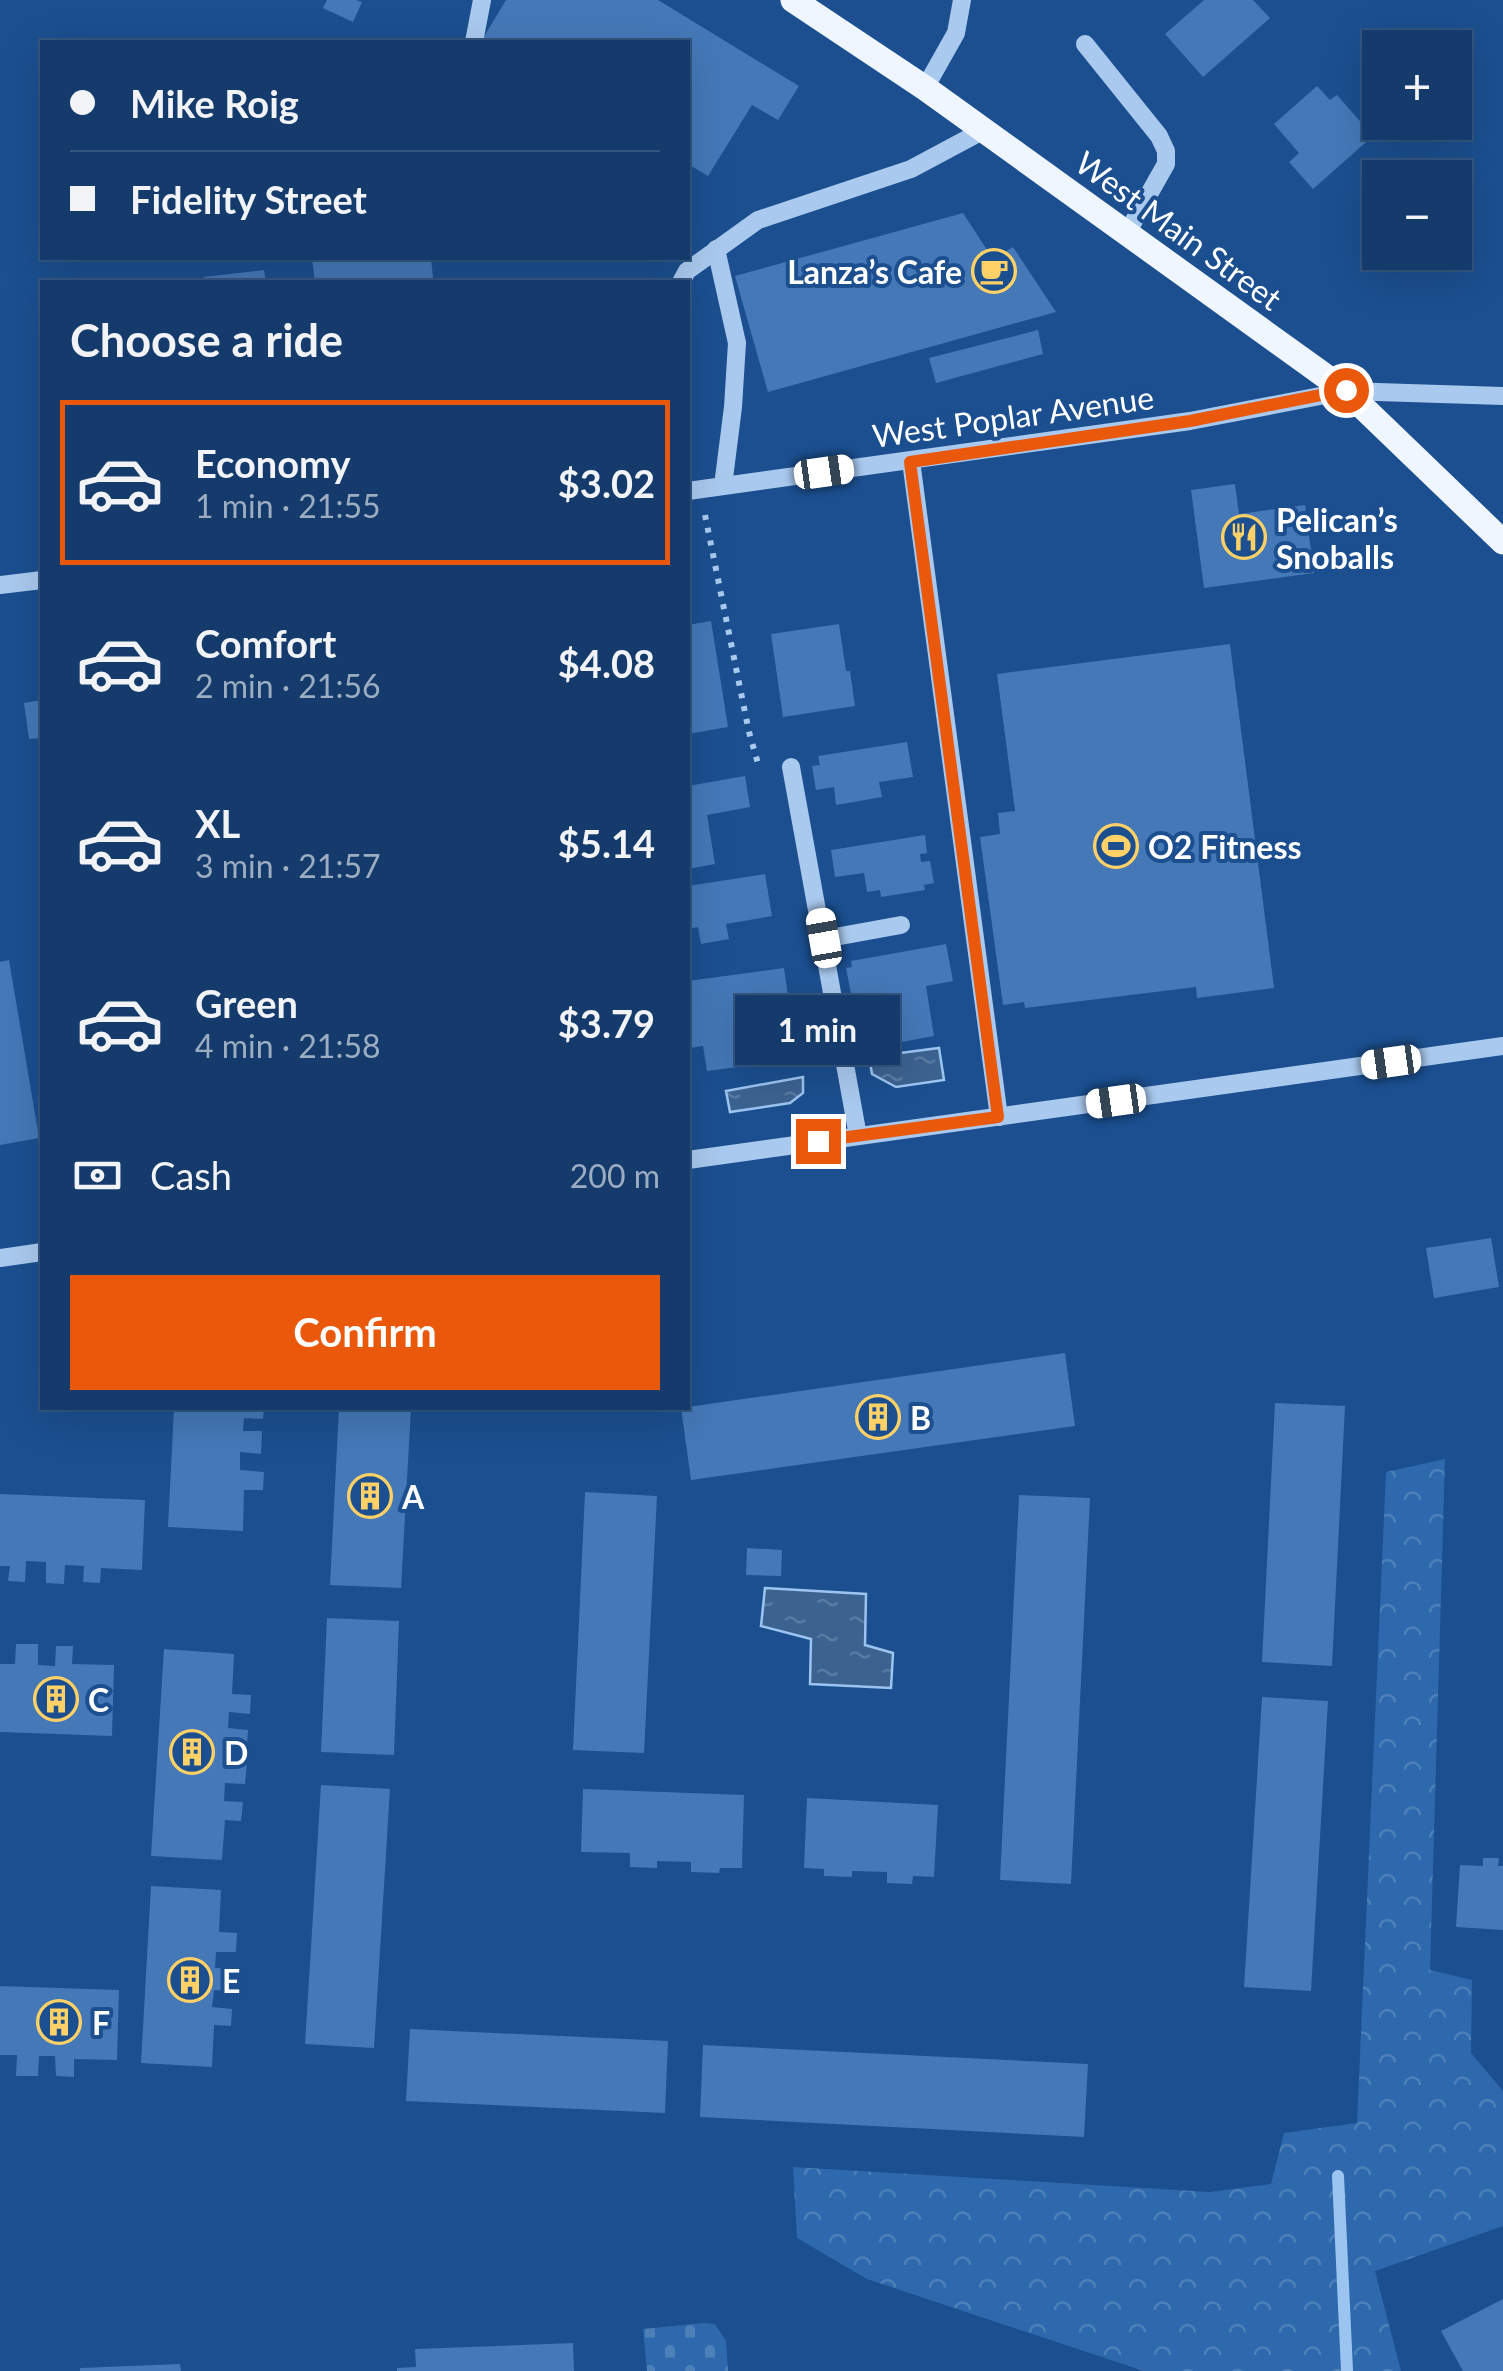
<!DOCTYPE html>
<meta charset="utf-8">
<style>
:root{--surface:#143b6b;--page:#1d4271;--text:#f1f3f6;--muted:#9dadc1;--line:#33557e;--accent:#ea580c}
body{margin:0;font-family:Lato,sans-serif;background:var(--page);color:var(--text);height:100vh;display:flex;flex-direction:column;font-size:38px;white-space:nowrap}
*{box-sizing:border-box;margin:0}
p{font-size:32px;color:var(--muted)}
.icon{flex:none;width:55px;height:55px;fill:none;stroke:currentColor;stroke-width:2;stroke-linecap:round;stroke-linejoin:round}
.map{position:relative;flex:1;overflow:hidden}
.sheet{position:absolute;left:40px;top:280px;width:650px;height:1130px;display:flex;flex-direction:column;background:var(--surface);border-radius:0px;box-shadow:0 10px 40px #0002,0 0 0 2px var(--line)}
.sheet>*{flex:none}
.banner{position:absolute;left:40px;top:40px;width:650px;height:220px;border-radius:0px;box-shadow:0 10px 40px #0002,0 0 0 2px var(--line);display:grid;align-content:center;height:220px;padding:0 30px;background:var(--surface)}
.controls{position:absolute;left:1362px;top:30px;display:grid;gap:20px}
.controls a{display:grid;place-items:center;width:110px;height:110px;border-radius:0px;background:var(--surface);box-shadow:0 10px 40px #0002,0 0 0 2px var(--line);font-size:50px}
.end{position:absolute;width:45px;height:45px;margin:-22px;border:12px solid #ea580c;background:#fff;box-shadow:0 0 0 5px #fff}
.from{border-radius:50%}
.bubble{position:absolute;height:70px;border-radius:0px;background:var(--surface);box-shadow:0 10px 40px #0002,0 0 0 2px var(--line);font-size:32px;font-weight:700;line-height:70px;text-align:center}
.car{position:absolute;width:30px;height:60px;margin:-30px -15px;border-radius:12px;box-shadow:0 0 8px 2px #0007;background:linear-gradient(#fff 24%,#345 0 40%,#fff 0 76%,#345 0 86%,#fff 0)}
.banner b{display:flex;align-items:center;gap:35px;height:95px;font-size:38px}
.banner b+b{border-top:2px solid var(--line)}
.banner i{width:25px;height:25px;background:var(--text)}
ul{padding:0;list-style:none}
li{display:flex;align-items:center;gap:30px;height:165px;margin:0 20px 15px;padding:0 10px;border:5px solid transparent;border-radius:0px}
li div{flex:1}
li b{display:block;font-size:38px}
li em{font-style:normal;font-weight:700}
li.current{border-color:var(--accent)}
li>.icon{width:90px;height:90px;stroke-width:1.5}
h2{padding:0 30px;font-size:45px;line-height:120px}
.pay{display:flex;align-items:center;gap:25px;height:110px;padding:0 30px;font-size:38px}
.pay p{margin-inline-start:auto}
.button{display:flex;gap:20px;margin-top:auto;padding:20px 30px}
.button a{flex:1;height:115px;border-radius:0px;background:var(--accent);color:#fff;font-size:40px;font-weight:700;line-height:115px;text-align:center}
.map>svg:first-child{display:block}
.forest{fill:url(#forest-crowns)}
.cemetery{fill:url(#cemetery-stones)}
.water{fill:url(#water-ripples);stroke:#9cc4f0;stroke-width:2.5}
.lines{fill:none;stroke-linecap:round;stroke-linejoin:round}
.stream{stroke:#9cc4f0;stroke-width:12}
.building{fill:#4478b7}
.path{stroke:#a9c9ee;stroke-width:6;stroke-dasharray:5 8;stroke-linecap:butt}
.minor{stroke:#a9c9ee;stroke-width:18}
.major{stroke:#f0f6ff;stroke-width:25}
.route{stroke:#ea580c;stroke-width:12}
.labels{text-anchor:middle;dominant-baseline:central;stroke-width:8;stroke-linejoin:round;paint-order:stroke}
.street-label{font-size:32px;fill:#fff;stroke:#1b4f8f}
.poi-label{font-size:32px;font-weight:bold;fill:#fff;stroke:#1b4f8f;text-anchor:start}
</style>
<div class="map">
<svg width="1503" height="2371" viewBox="0 0 1503 2371">
<defs>
<pattern id="forest-crowns" width="20" height="18" patternUnits="userSpaceOnUse" patternTransform="scale(2.5)"><rect width="20" height="18" fill="#2e69ad"/><path d="M2 6a3 3 0 1 1 6 0M12 15a3 3 0 1 1 6 0" fill="none" stroke="#4d80b9"/></pattern>
<pattern id="cemetery-stones" width="16" height="16" patternUnits="userSpaceOnUse" patternTransform="scale(2.5)"><rect width="16" height="16" fill="#2e69ad"/><path d="M2 7V4a2 2 0 0 1 4 0v3zM10 15v-3a2 2 0 0 1 4 0v3z" fill="#4d80b9"/></pattern>
<pattern id="water-ripples" width="26" height="14" patternUnits="userSpaceOnUse" patternTransform="scale(2.5)"><rect width="26" height="14" fill="#3c6290"/><path d="M2 4q2-2 4 0t4 0M15 11q2-2 4 0t4 0" fill="none" stroke="#597aa1"/></pattern>
</defs>
<rect width="100%" height="100%" fill="#1b4f8f"/>
<polygon class="forest" points="1445,1459 1430,1970 1472,1980 1471,2053 1503,2091 1503,2226 1375,2271 1401,2371 1144,2371 867,2279 797,2238 793,2167 1210,2192 1271,2184 1284,2133 1357,2123 1386,1472"/>
<polygon class="cemetery" points="704,2323 715,2324 726,2341 728,2371 647,2371 643,2329"/>
<g class="water">
<polygon points="939,1048 944,1080 896,1087 872,1074 869,1057"/>
<polygon points="803,1077 803,1093 790,1103 730,1112 726,1091"/>
<polygon points="765,1588 866,1594 865,1645 893,1653 891,1688 810,1684 811,1639 761,1626"/>
</g>
<g class="lines">
<polyline class="stream" points="1338,2176 1347,2371"/>
</g>
<g class="building">
<polygon points="327,0 356,0 362,2 353,22 323,8"/>
<polygon points="506,0 658,0 799,86 778,120 752,105 708,176 688,164 688,42 487,42 482,40"/>
<polygon points="1204,0 1253,0 1270,18 1203,77 1165,34"/>
<polygon points="1317,86 1330,100 1337,95 1373,136 1313,189 1289,162 1299,153 1274,124"/>
<polygon points="963,213 993,259 1013,247 1056,312 768,392 735,276"/>
<polygon points="312,258 431,258 433,278 423,279 423,282 315,282"/>
<polygon points="264,270 266,282 205,282 204,277"/>
<polygon points="1038,330 1043,354 936,383 929,358"/>
<polygon points="1235,484 1239,514 1305,505 1314,573 1204,588 1191,490"/>
<polygon points="711,621 728,727 688,734 688,625"/>
<polygon points="839,624 846,671 850,671 855,706 783,717 771,634"/>
<polygon points="1230,644 1274,988 1197,998 1196,987 1025,1008 1024,1002 1003,1005 980,837 1000,834 998,813 1015,811 997,674"/>
<polygon points="42,700 42,738 29,739 24,703"/>
<polygon points="907,742 913,777 879,782 882,797 836,805 834,787 816,790 812,766 820,765 818,756"/>
<polygon points="745,776 750,807 707,815 715,864 688,869 688,786"/>
<polygon points="925,835 927,853 920,854 921,862 930,861 934,883 924,885 925,890 881,897 880,890 867,892 864,873 835,877 831,850"/>
<polygon points="765,874 772,916 726,924 729,939 701,944 698,927 688,929 688,886"/>
<polygon points="946,944 953,981 926,986 934,1036 896,1043 887,994 852,999 846,968 852,967 851,961"/>
<polygon points="9,960 39,1138 0,1145 0,962"/>
<polygon points="784,968 789,1003 737,1010 741,1042 758,1040 761,1064 707,1071 703,1046 690,1048 688,981"/>
<polygon points="1491,1238 1499,1287 1434,1298 1426,1248"/>
<polygon points="1065,1353 1075,1426 691,1480 681,1408"/>
<polygon points="1275,1403 1345,1406 1332,1666 1262,1662"/>
<polygon points="174,1408 264,1408 263,1419 244,1418 243,1431 262,1431 261,1454 240,1452 240,1470 264,1472 263,1490 244,1490 243,1531 168,1527"/>
<polygon points="339,1408 411,1408 401,1588 330,1585"/>
<polygon points="585,1492 657,1496 644,1753 573,1750"/>
<polygon points="0,1494 145,1500 142,1570 101,1568 100,1583 83,1582 84,1566 65,1565 64,1584 46,1583 46,1562 26,1561 25,1582 8,1581 10,1566 0,1566"/>
<polygon points="1019,1495 1090,1498 1071,1884 1000,1880"/>
<polygon points="747,1548 782,1550 781,1576 746,1575"/>
<polygon points="327,1618 399,1621 394,1755 321,1752"/>
<polygon points="16,1644 38,1644 38,1665 55,1666 56,1646 73,1646 72,1664 114,1665 112,1736 0,1732 0,1664 15,1664"/>
<polygon points="164,1649 234,1654 232,1694 251,1695 250,1714 229,1712 228,1728 248,1730 247,1744 227,1743 226,1761 247,1762 245,1784 225,1783 224,1801 243,1802 241,1821 225,1820 222,1860 151,1856"/>
<polygon points="1262,1697 1328,1701 1311,1991 1244,1987"/>
<polygon points="321,1785 390,1789 374,2048 305,2044"/>
<polygon points="583,1789 744,1795 742,1868 720,1868 719,1873 691,1872 691,1862 657,1861 657,1868 630,1867 630,1853 581,1852"/>
<polygon points="807,1798 938,1805 934,1877 913,1876 912,1884 887,1883 887,1872 852,1871 852,1877 824,1876 824,1869 804,1868"/>
<polygon points="1483,1858 1499,1858 1498,1866 1503,1866 1503,1930 1456,1927 1460,1865 1483,1866"/>
<polygon points="151,1886 221,1890 219,1932 237,1933 236,1952 216,1952 215,1968 235,1969 234,1991 214,1990 212,2007 232,2009 231,2026 214,2025 212,2067 141,2063"/>
<polygon points="0,1986 119,1990 117,2060 74,2059 74,2077 56,2076 55,2056 39,2056 38,2076 16,2076 17,2055 0,2055"/>
<polygon points="410,2029 668,2041 665,2113 406,2101"/>
<polygon points="703,2045 1088,2064 1084,2137 700,2117"/>
<polygon points="1503,2299 1503,2371 1463,2371 1441,2331"/>
<polygon points="573,2343 574,2371 397,2371 397,2368 416,2367 415,2349"/>
<polygon points="180,2364 181,2371 80,2371 80,2368"/>
</g>
<g class="lines">
<polyline class="path" points="705,515 749,732 759,767"/>
<g class="minor">
<polyline points="474,42 482,0"/>
<polyline points="1085,44 1159,136 1166,151 1166,164 1127,233"/>
<polyline points="925,88 956,33 962,0"/>
<polyline points="716,249 737,343 733,407 723,486"/>
<polyline points="681,282 687,271 758,220 911,169 984,130"/>
<polyline points="911,461 999,1117"/>
<polyline points="688,491 1190,421 1346,391 1503,396"/>
<polyline points="0,585 42,580"/>
<polyline points="791,767 858,1136"/>
<polyline points="824,939 901,925"/>
<polyline points="688,1160 1503,1046"/>
<polyline points="0,1258 42,1252"/>
</g>
<polyline class="major" points="793,0 925,88 1346,391 1503,542"/>
</g>
<g class="lines">
<polyline class="route" points="818,1141 998,1117 910,462 1190,421 1346,390"/>
</g>
<defs>
<g id="cafe-ring" transform="scale(2.25)"><circle r="9.5" fill="#1b4f8f" stroke="#ffd166" stroke-width="1.5"/><path d="M-5.5-4.5H6V0H3Q3 3.5 0 3.5H-2.5Q-5.5 3.5-5.5 0ZM3-3.2v2h1.7v-2ZM-6 4.5H4V6H-6Z" fill="#ffd166"/></g>
<g id="restaurant-ring" transform="scale(2.25)"><circle r="9.5" fill="#1b4f8f" stroke="#ffd166" stroke-width="1.5"/><path d="M-5-6h1v4h1v-4h1v4h1v-4h1v5L-1.5 .5V6h-2V.5L-5-1ZM5-6V6H3V1.5H1.5Q1.5-4 5-6Z" fill="#ffd166"/></g>
<g id="stadium-ring" transform="scale(2.25)"><circle r="9.5" fill="#1b4f8f" stroke="#ffd166" stroke-width="1.5"/><path d="M0-5a6.5 5 0 1 0 0 10a6.5 5 0 1 0 0-10ZM-3.5-1.8h7v3.6h-7Z" fill="#ffd166"/></g>
<g id="building-ring" transform="scale(2.25)"><circle r="9.5" fill="#1b4f8f" stroke="#ffd166" stroke-width="1.5"/><path d="M-4-6H4V6H1V3H-1V6H-4ZM-2.5-4.3h1.7v1.8h-1.7ZM.8-4.3h1.7v1.8H.8ZM-2.5-1h1.7V.8h-1.7ZM.8-1h1.7V.8H.8Z" fill="#ffd166"/></g>
</defs>
<g fill-rule="evenodd">
<use href="#cafe-ring" x="994" y="271"/>
<use href="#restaurant-ring" x="1244" y="537"/>
<use href="#stadium-ring" x="1116" y="846"/>
<use href="#building-ring" x="878" y="1417"/>
<use href="#building-ring" x="370" y="1496"/>
<use href="#building-ring" x="56" y="1699"/>
<use href="#building-ring" x="192" y="1752"/>
<use href="#building-ring" x="190" y="1980"/>
<use href="#building-ring" x="59" y="2022"/>
</g>
<g class="labels">
<g class="street-label">
<text transform="translate(1179 230) rotate(36)">West Main Street</text>
<text transform="translate(1013 416) rotate(-8)">West Poplar Avenue</text>
</g>
<g class="poi-label">
<text x="962" y="271" text-anchor="end">Lanza’s Cafe</text>
<text x="1276" y="519">Pelican’s<tspan x="1276" dy="37">Snoballs</tspan></text>
<text x="1148" y="846">O2 Fitness</text>
<text x="910" y="1417">B</text>
<text x="402" y="1496">A</text>
<text x="88" y="1699">C</text>
<text x="224" y="1752">D</text>
<text x="222" y="1980">E</text>
<text x="92" y="2022">F</text>
</g>
</g>
</svg>
<div class="controls">
<a>+</a>
<a>−</a>
</div>
<i class="end from" style="left:1346px;top:390px"></i>
<i class="end" style="left:818px;top:1141px"></i>
<div class="bubble" style="left:735px;top:995px;width:165px">1 min</div>
<i class="car" style="left:824px;top:472px;rotate:82deg"></i>
<i class="car" style="left:824px;top:938px;rotate:350deg"></i>
<i class="car" style="left:1391px;top:1062px;rotate:262deg"></i>
<i class="car" style="left:1116px;top:1101px;rotate:262deg"></i>
<div class="banner">
<b><i class="from"></i>Mike Roig</b>
<b><i></i>Fidelity Street</b>
</div>
<section class="sheet">
<h2>Choose a ride</h2>
<ul>
<li class="current"><svg class="icon" aria-label="car" viewBox="0 0 24 24"><path d="M5 17H2v-5l4-1 3-4h7l3 4 3 1v5h-3M9 17h6M6 11h13"/><circle cx="7" cy="17" r="2"/><circle cx="17" cy="17" r="2"/></svg><div><b>Economy</b><p>1 min · 21:55</p></div><em>$3.02</em></li>
<li><svg class="icon" aria-label="car" viewBox="0 0 24 24"><path d="M5 17H2v-5l4-1 3-4h7l3 4 3 1v5h-3M9 17h6M6 11h13"/><circle cx="7" cy="17" r="2"/><circle cx="17" cy="17" r="2"/></svg><div><b>Comfort</b><p>2 min · 21:56</p></div><em>$4.08</em></li>
<li><svg class="icon" aria-label="car" viewBox="0 0 24 24"><path d="M5 17H2v-5l4-1 3-4h7l3 4 3 1v5h-3M9 17h6M6 11h13"/><circle cx="7" cy="17" r="2"/><circle cx="17" cy="17" r="2"/></svg><div><b>XL</b><p>3 min · 21:57</p></div><em>$5.14</em></li>
<li><svg class="icon" aria-label="car" viewBox="0 0 24 24"><path d="M5 17H2v-5l4-1 3-4h7l3 4 3 1v5h-3M9 17h6M6 11h13"/><circle cx="7" cy="17" r="2"/><circle cx="17" cy="17" r="2"/></svg><div><b>Green</b><p>4 min · 21:58</p></div><em>$3.79</em></li>
</ul>
<div class="pay"><svg class="icon" aria-label="cash" viewBox="0 0 24 24"><path d="M3 7h18v10H3z"/><circle cx="12" cy="12" r="2"/></svg>Cash<p>200 m</p></div>
<div class="button"><a>Confirm</a></div>
</section>
</div>
